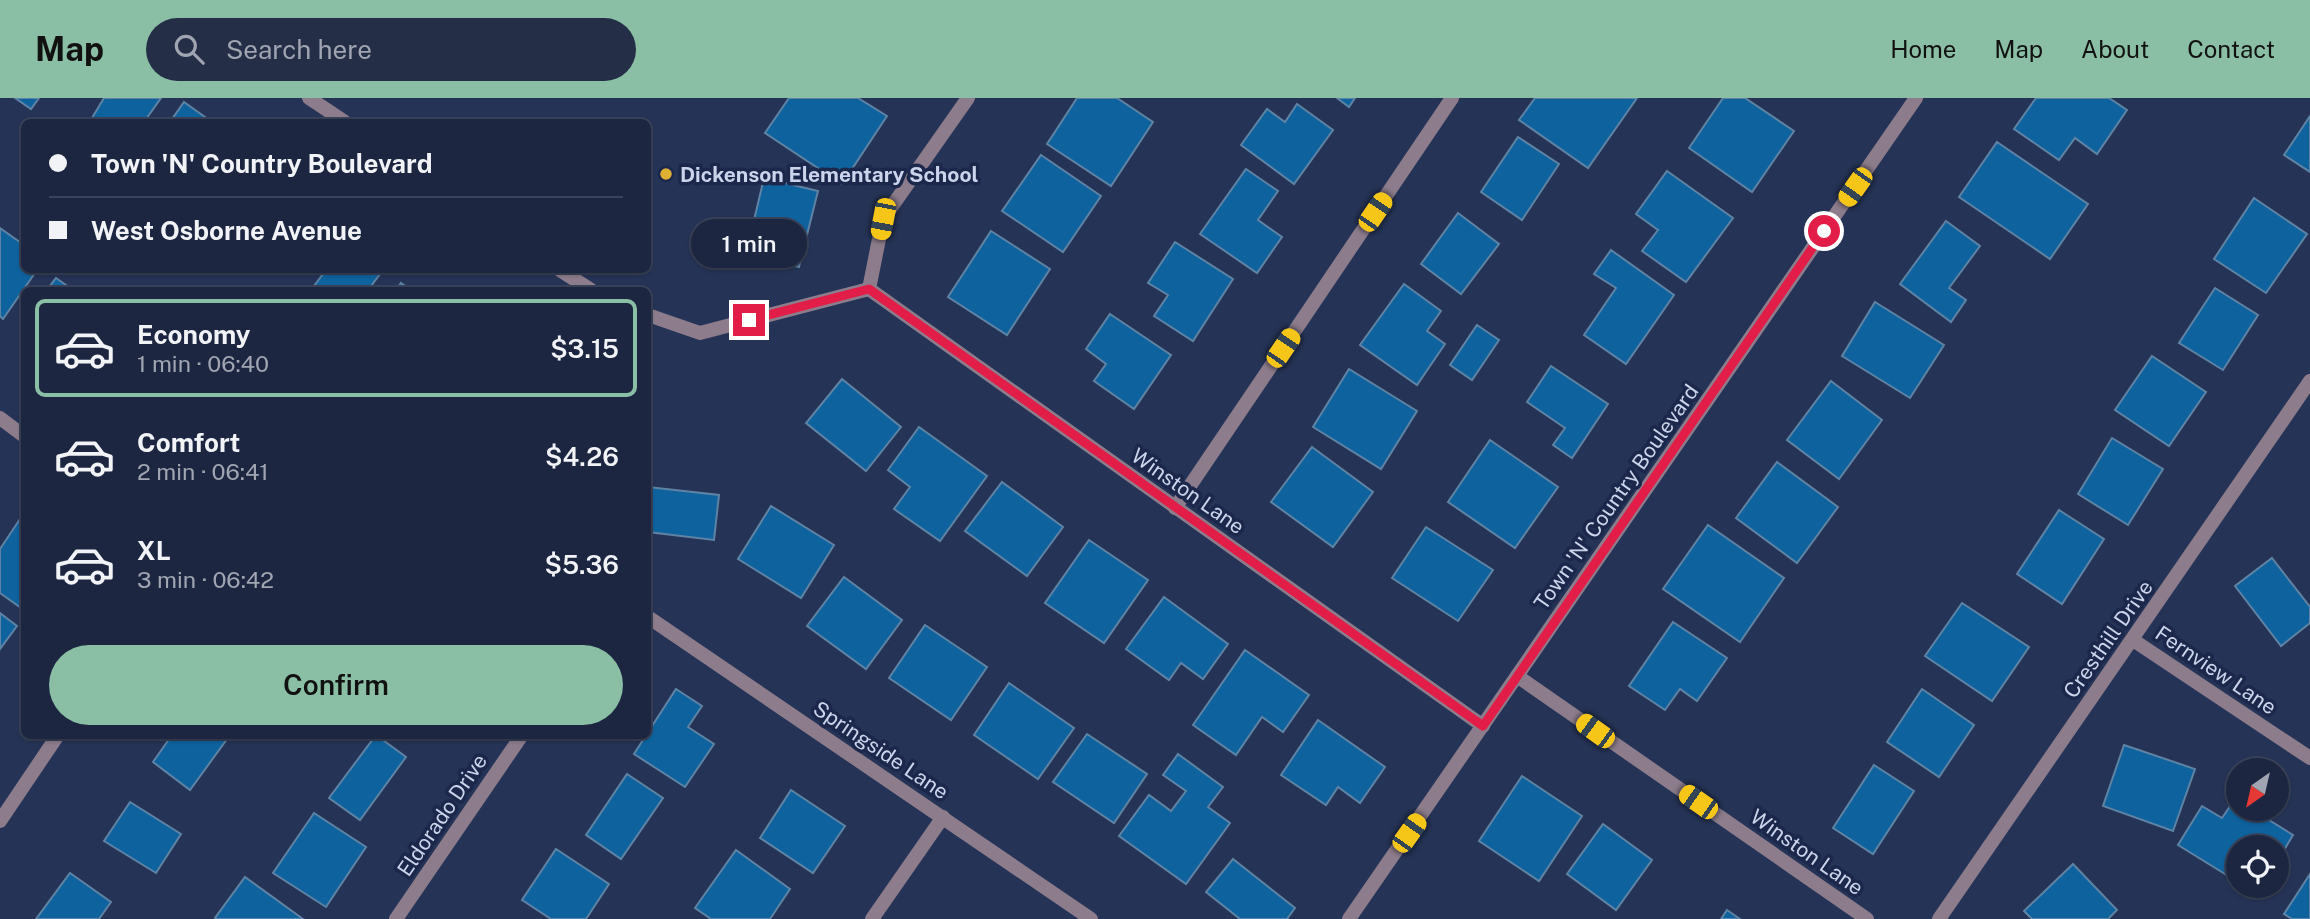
<!DOCTYPE html>
<meta charset="utf-8">
<style>
:root{--surface:#1c2640;--page:#252e47;--text:#f1f3f6;--muted:#a0a5b1;--line:#3a4359;--accent:#8abfa5}
body{margin:0;font-family:"Public Sans",sans-serif;background:var(--page);color:var(--text);height:100vh;display:flex;flex-direction:column;font-size:26px;white-space:nowrap}
*{box-sizing:border-box;margin:0}
p{font-size:23px;color:var(--muted)}
.icon{flex:none;width:38px;height:38px;fill:none;stroke:currentColor;stroke-width:2;stroke-linecap:round;stroke-linejoin:round}
.map{position:relative;flex:1;overflow:hidden}
.side{position:absolute;left:21px;top:189px;width:630px;height:452px;display:flex;flex-direction:column;background:var(--surface);border-radius:10px;box-shadow:0 2px 5px #0004,0 0 0 2px var(--line)}
.side>*{flex:none}
.guide{position:absolute;left:21px;top:21px;width:630px;height:154px;border-radius:10px;box-shadow:0 2px 5px #0004,0 0 0 2px var(--line);display:grid;align-content:center;height:154px;padding:0 28px;background:var(--surface)}
.needle{width:46px;rotate:214deg}
.tools{position:absolute;left:2226px;top:660px;display:grid;gap:14px}
.tools a{display:grid;place-items:center;width:63px;height:63px;border-radius:50%;background:var(--surface);box-shadow:0 2px 5px #0004,0 0 0 2px var(--line);font-size:35px}
.end{position:absolute;width:32px;height:32px;margin:-16px;border:9px solid #e11d48;background:#fff;box-shadow:0 0 0 4px #fff}
.from{border-radius:50%}
.bubble{position:absolute;height:49px;border-radius:24px;background:var(--surface);box-shadow:0 2px 5px #0004,0 0 0 2px var(--line);font-size:23px;font-weight:600;line-height:49px;text-align:center}
.car{position:absolute;width:21px;height:42px;margin:-21px -10px;border-radius:9px;box-shadow:0 0 5px 2px #0007;background:linear-gradient(#f5c518 24%,#345 0 40%,#f5c518 0 76%,#345 0 86%,#f5c518 0)}
.guide b{display:flex;align-items:center;gap:24px;height:66px;font-size:26px}
.guide b+b{border-top:2px solid var(--line)}
.guide i{width:18px;height:18px;background:var(--text)}
ul{padding:12px 0 0;list-style:none}
li{display:flex;align-items:center;gap:21px;height:98px;margin:0 14px 10px;padding:0 14px;border:4px solid transparent;border-radius:10px}
li div{flex:1}
li b{display:block;font-size:26px}
li em{font-style:normal;font-weight:600}
li.current{border-color:var(--accent)}
li>.icon{width:63px;height:63px;stroke-width:1.5}
.cta{display:flex;gap:14px;margin-top:auto;padding:14px 28px}
.cta a{flex:1;height:80px;border-radius:42px;background:var(--accent);color:#111;font-size:28px;font-weight:600;line-height:80px;text-align:center}
header{display:flex;align-items:center;gap:42px;box-sizing:border-box;height:98px;padding:0 35px;background:var(--accent);color:#111}
header strong{font-size:33px}
nav{display:flex;gap:38px;margin-inline-start:auto;font-size:24px}
.search{width:490px;height:63px;background:var(--page);display:flex;align-items:center;gap:18px;box-sizing:border-box;padding:0 24px;border-radius:38px;color:var(--muted);font-size:26px}
.map>svg:first-child{display:block}
.building{fill:#0e629e;stroke:#5e83a4;stroke-width:2}
.lines{fill:none;stroke-linecap:round;stroke-linejoin:round}
.minor{stroke:#8d7d8c;stroke-width:14}
.tertiary{stroke:#8d7d8c;stroke-width:14}
.route{stroke:#e11d48;stroke-width:9}
.poi-dot{fill:#dfb034;stroke:#1c284b;stroke-width:2.5}
.labels{text-anchor:middle;dominant-baseline:central;stroke-width:7;stroke-linejoin:round;paint-order:stroke}
.poi-label{font-size:21px;font-weight:bold;fill:#cbd4eb;stroke:#1c284b;text-anchor:start}
.street-label{font-size:21px;fill:#cbd4eb;stroke:#1c284b}
</style>
<header>
<strong>Map</strong>
<div class="search"><svg class="icon" aria-label="search" viewBox="0 0 24 24"><circle cx="10" cy="10" r="6"/><path d="M15 15l6 6"/></svg>Search here</div>
<nav><a>Home</a><a>Map</a><a>About</a><a>Contact</a></nav>
</header>
<div class="map">
<svg width="2310" height="821" viewBox="0 0 2310 821">
<rect width="100%" height="100%" fill="#253356"/>
<g class="building">
<polygon points="15,0 39,0 31,11"/>
<polygon points="104,0 161,0 144,24 98,24 92,20"/>
<polygon points="789,0 858,0 887,18 842,86 765,35"/>
<polygon points="1077,0 1117,0 1153,24 1111,88 1047,46"/>
<polygon points="1337,0 1355,0 1349,9"/>
<polygon points="1535,0 1637,0 1588,70 1519,22"/>
<polygon points="1723,0 1745,0 1794,33 1752,94 1689,50"/>
<polygon points="2036,0 2109,0 2127,12 2097,56 2075,40 2059,62 2014,31"/>
<polygon points="184,4 212,24 170,24"/>
<polygon points="1297,6 1333,32 1294,86 1241,47 1267,11 1285,24"/>
<polygon points="2310,18 2310,74 2284,57"/>
<polygon points="1518,39 1559,66 1522,122 1481,94"/>
<polygon points="1997,44 2088,106 2050,161 1959,99"/>
<polygon points="1041,57 1101,98 1063,154 1002,113"/>
<polygon points="1246,71 1278,93 1258,122 1282,139 1257,175 1200,136"/>
<polygon points="1667,73 1733,120 1686,184 1642,153 1658,132 1636,116"/>
<polygon points="764,80 818,93 799,169 746,156"/>
<polygon points="2254,100 2307,136 2266,195 2214,161"/>
<polygon points="1458,115 1499,146 1461,196 1421,166"/>
<polygon points="1946,123 1980,148 1949,190 1966,202 1951,224 1900,186"/>
<polygon points="0,130 24,147 24,172 37,172 3,221 0,218"/>
<polygon points="991,133 1050,171 1007,237 948,199"/>
<polygon points="1175,144 1233,181 1193,243 1154,218 1168,197 1148,185"/>
<polygon points="1611,152 1674,197 1626,266 1584,237 1616,190 1594,176"/>
<polygon points="326,172 383,172 368,192 311,192"/>
<polygon points="56,180 73,192 47,192"/>
<polygon points="401,185 411,192 396,192"/>
<polygon points="1404,186 1441,213 1427,233 1445,246 1417,287 1360,247"/>
<polygon points="2215,190 2258,217 2223,272 2179,245"/>
<polygon points="1875,204 1944,247 1910,300 1842,258"/>
<polygon points="1110,216 1171,257 1134,311 1094,283 1106,266 1086,251"/>
<polygon points="1477,227 1499,242 1472,282 1450,267"/>
<polygon points="2152,258 2206,294 2169,348 2115,312"/>
<polygon points="1551,268 1608,306 1572,360 1553,347 1565,330 1527,304"/>
<polygon points="1349,271 1417,313 1381,371 1313,329"/>
<polygon points="842,281 901,329 866,373 806,325"/>
<polygon points="1831,283 1882,322 1839,381 1787,342"/>
<polygon points="919,329 987,378 940,443 894,411 910,389 888,372"/>
<polygon points="2112,340 2163,371 2128,427 2078,396"/>
<polygon points="1490,342 1558,389 1515,450 1448,404"/>
<polygon points="1312,349 1373,394 1333,449 1271,404"/>
<polygon points="1777,364 1838,409 1797,465 1736,420"/>
<polygon points="1002,384 1063,429 1027,478 965,433"/>
<polygon points="648,389 719,397 714,442 648,434"/>
<polygon points="771,408 834,447 801,500 738,461"/>
<polygon points="2059,412 2104,441 2062,506 2017,476"/>
<polygon points="24,415 24,512 0,495 0,451"/>
<polygon points="1708,427 1784,480 1740,544 1663,491"/>
<polygon points="1426,429 1493,472 1458,523 1392,480"/>
<polygon points="1089,442 1148,482 1104,545 1045,505"/>
<polygon points="2272,460 2310,509 2310,525 2281,548 2235,488"/>
<polygon points="844,479 902,522 866,571 807,528"/>
<polygon points="1164,499 1228,546 1203,581 1181,565 1169,582 1126,551"/>
<polygon points="1962,505 2029,549 1992,603 1925,558"/>
<polygon points="0,515 17,528 0,551"/>
<polygon points="1673,524 1727,560 1697,603 1680,591 1665,612 1629,588"/>
<polygon points="925,527 987,569 951,622 889,580"/>
<polygon points="1245,552 1309,597 1283,634 1262,619 1236,657 1193,627"/>
<polygon points="1009,585 1074,630 1038,681 974,637"/>
<polygon points="676,591 702,608 688,629 714,646 685,689 634,656"/>
<polygon points="1922,591 1974,627 1939,679 1887,644"/>
<polygon points="1318,622 1385,669 1360,705 1338,689 1326,707 1281,677"/>
<polygon points="1087,636 1147,676 1114,725 1053,684"/>
<polygon points="172,637 230,637 190,692 153,664"/>
<polygon points="376,637 406,659 360,722 329,700"/>
<polygon points="2124,647 2195,671 2173,733 2103,708"/>
<polygon points="1178,656 1223,689 1208,709 1230,725 1186,786 1119,738 1149,697 1171,713 1186,693 1163,677"/>
<polygon points="1874,667 1914,693 1873,756 1833,730"/>
<polygon points="627,676 663,700 621,761 586,737"/>
<polygon points="1522,678 1582,718 1539,783 1479,743"/>
<polygon points="791,692 845,728 813,775 760,740"/>
<polygon points="2235,701 2238,703 2238,710 2250,710 2293,737 2277,764 2277,749 2238,749 2238,784 2178,747 2202,708 2222,720"/>
<polygon points="130,704 181,736 156,775 104,743"/>
<polygon points="314,715 366,749 326,809 273,775"/>
<polygon points="1603,726 1652,762 1616,812 1567,776"/>
<polygon points="556,751 609,786 586,821 551,821 522,802"/>
<polygon points="736,752 790,791 770,821 711,821 695,810"/>
<polygon points="1233,761 1295,810 1287,821 1240,821 1206,794"/>
<polygon points="2073,766 2117,812 2108,821 2032,821 2024,813"/>
<polygon points="70,775 111,804 99,821 36,821"/>
<polygon points="2310,776 2310,821 2292,821 2284,816"/>
<polygon points="245,779 303,821 217,821 215,820"/>
<polygon points="2244,788 2262,788 2257,796"/>
<polygon points="1727,812 1740,821 1721,821"/>
</g>
<g class="lines">
<g class="minor">
<polyline points="309,0 345,24"/>
<polyline points="560,172 591,192"/>
<polyline points="869,191 1483,628"/>
<polyline points="869,191 883,121 968,0"/>
<polyline points="648,217 700,235 869,191"/>
<polyline points="0,320 24,338"/>
<polyline points="1175,410 1452,0"/>
<polyline points="648,519 1091,821"/>
<polyline points="2133,542 2310,660"/>
<polyline points="1517,578 1867,821"/>
<polyline points="0,723 58,637"/>
<polyline points="396,821 522,637"/>
<polyline points="872,821 943,719"/>
<polyline points="1939,821 2310,283"/>
</g>
<polyline class="tertiary" points="1349,821 1916,0"/>
</g>
<g class="lines">
<polyline class="route" points="749,222 869,191 1483,628 1824,133"/>
</g>
<circle class="poi-dot" cx="666" cy="76" r="7"/>
<g class="labels">
<g class="poi-label">
<text x="680" y="76">Dickenson Elementary School</text>
</g>
<g class="street-label">
<text transform="translate(1188 393) rotate(35)">Winston Lane</text>
<text transform="translate(1616 399) rotate(-55)">Town 'N' Country Boulevard</text>
<text transform="translate(2108 541) rotate(-55)">Cresthill Drive</text>
<text transform="translate(2216 572) rotate(34)">Fernview Lane</text>
<text transform="translate(881 652) rotate(34)">Springside Lane</text>
<text transform="translate(442 717) rotate(-56)">Eldorado Drive</text>
<text transform="translate(1807 754) rotate(35)">Winston Lane</text>
</g>
</g>
</svg>
<div class="tools">
<a><svg class="needle" viewBox="-14 -14 28 28"><path d="M0-13l5 13h-10z" fill="#e53935"/><path d="M0 13l5-13h-10z" fill="#a0a5b1"/></svg></a>
<a><svg class="icon" aria-label="locate" viewBox="0 0 24 24"><circle cx="12" cy="12" r="6"/><path d="M12 2v4M12 18v4M2 12h4M18 12h4"/></svg></a>
</div>
<i class="end from" style="left:1824px;top:133px"></i>
<i class="end" style="left:749px;top:222px"></i>
<div class="bubble" style="left:691px;top:121px;width:116px">1 min</div>
<i class="car" style="left:1855px;top:89px;rotate:215deg"></i>
<i class="car" style="left:1375px;top:114px;rotate:34deg"></i>
<i class="car" style="left:883px;top:121px;rotate:191deg"></i>
<i class="car" style="left:1283px;top:250px;rotate:34deg"></i>
<i class="car" style="left:1595px;top:633px;rotate:306deg"></i>
<i class="car" style="left:1698px;top:704px;rotate:305deg"></i>
<i class="car" style="left:1409px;top:735px;rotate:35deg"></i>
<div class="guide">
<b><i class="from"></i>Town 'N' Country Boulevard</b>
<b><i></i>West Osborne Avenue</b>
</div>
<section class="side">
<ul>
<li class="current"><svg class="icon" aria-label="car" viewBox="0 0 24 24"><path d="M5 17H2v-5l4-1 3-4h7l3 4 3 1v5h-3M9 17h6M6 11h13"/><circle cx="7" cy="17" r="2"/><circle cx="17" cy="17" r="2"/></svg><div><b>Economy</b><p>1 min · 06:40</p></div><em>$3.15</em></li>
<li><svg class="icon" aria-label="car" viewBox="0 0 24 24"><path d="M5 17H2v-5l4-1 3-4h7l3 4 3 1v5h-3M9 17h6M6 11h13"/><circle cx="7" cy="17" r="2"/><circle cx="17" cy="17" r="2"/></svg><div><b>Comfort</b><p>2 min · 06:41</p></div><em>$4.26</em></li>
<li><svg class="icon" aria-label="car" viewBox="0 0 24 24"><path d="M5 17H2v-5l4-1 3-4h7l3 4 3 1v5h-3M9 17h6M6 11h13"/><circle cx="7" cy="17" r="2"/><circle cx="17" cy="17" r="2"/></svg><div><b>XL</b><p>3 min · 06:42</p></div><em>$5.36</em></li>
</ul>
<div class="cta"><a>Confirm</a></div>
</section>
</div>
